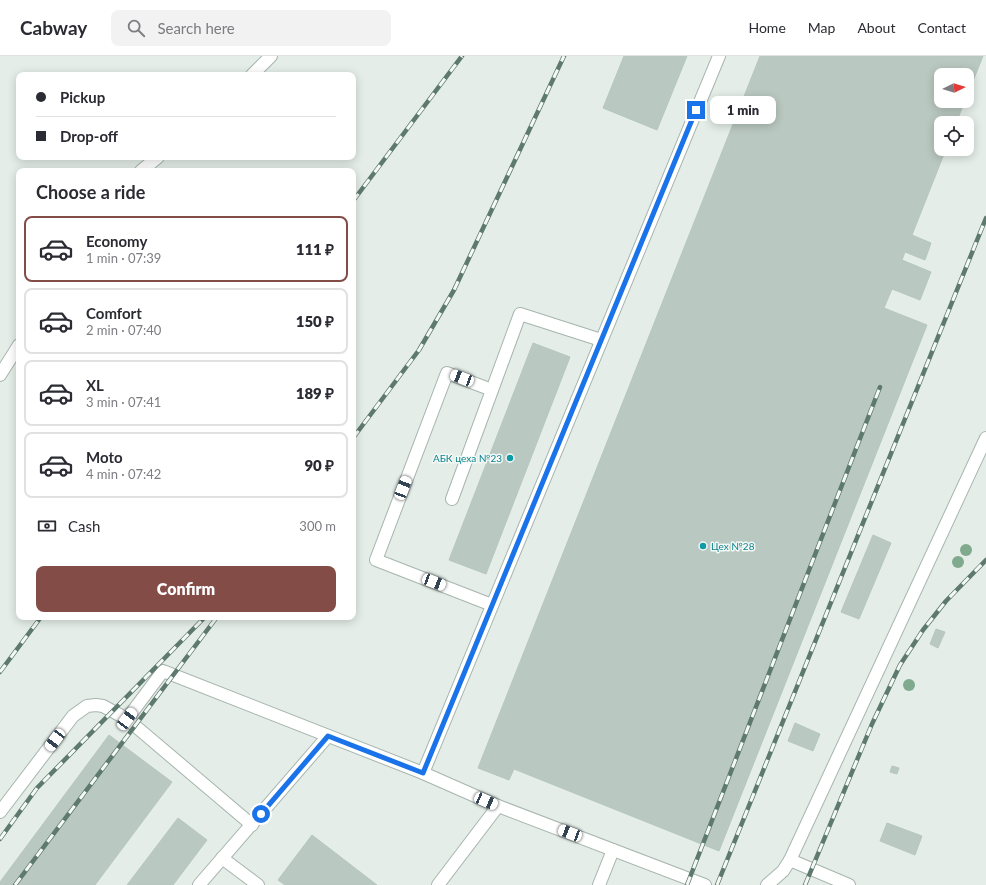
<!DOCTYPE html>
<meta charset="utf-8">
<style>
:root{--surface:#fff;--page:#f2f2f3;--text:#2b2b33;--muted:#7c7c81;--line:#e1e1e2;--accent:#834c47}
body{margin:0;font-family:Lato,sans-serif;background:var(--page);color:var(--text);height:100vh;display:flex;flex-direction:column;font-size:15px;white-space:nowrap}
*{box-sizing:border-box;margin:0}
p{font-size:13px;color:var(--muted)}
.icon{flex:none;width:22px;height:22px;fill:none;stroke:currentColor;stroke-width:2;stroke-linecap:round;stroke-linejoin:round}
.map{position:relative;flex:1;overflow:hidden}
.panel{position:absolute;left:16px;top:112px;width:340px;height:452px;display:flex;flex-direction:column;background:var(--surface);border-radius:8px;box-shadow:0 2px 10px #0003}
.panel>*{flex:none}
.banner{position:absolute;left:16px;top:16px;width:340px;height:88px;border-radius:8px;box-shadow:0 2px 10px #0003;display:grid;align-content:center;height:88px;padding:0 20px;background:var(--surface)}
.needle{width:26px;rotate:85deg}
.fabs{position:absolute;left:934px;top:12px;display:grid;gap:8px}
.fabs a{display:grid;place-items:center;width:40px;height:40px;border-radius:8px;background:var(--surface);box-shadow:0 2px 10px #0003;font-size:20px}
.end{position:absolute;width:18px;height:18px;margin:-9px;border:5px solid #1a73e8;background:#fff;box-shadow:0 0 0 2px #fff}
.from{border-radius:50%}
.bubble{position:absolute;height:28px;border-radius:8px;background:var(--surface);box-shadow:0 2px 10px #0003;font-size:13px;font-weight:800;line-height:28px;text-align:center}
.car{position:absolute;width:12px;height:24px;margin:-12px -6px;border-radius:5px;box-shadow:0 0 3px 1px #0007;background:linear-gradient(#fff 24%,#345 0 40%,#fff 0 76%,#345 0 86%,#fff 0)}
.banner b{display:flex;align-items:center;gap:14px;height:38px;font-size:15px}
.banner b+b{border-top:1px solid var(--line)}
.banner i{width:10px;height:10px;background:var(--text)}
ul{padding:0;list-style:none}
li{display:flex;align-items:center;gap:12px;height:66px;margin:0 8px 6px;padding:0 12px;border:2px solid var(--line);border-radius:8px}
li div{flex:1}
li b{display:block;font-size:15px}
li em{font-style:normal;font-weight:800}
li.active{border-color:var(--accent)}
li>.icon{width:36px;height:36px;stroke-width:1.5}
h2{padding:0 20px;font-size:18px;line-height:48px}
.pay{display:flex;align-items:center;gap:10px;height:44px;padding:0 20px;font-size:15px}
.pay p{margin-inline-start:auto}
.cta{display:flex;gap:8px;margin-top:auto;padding:8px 20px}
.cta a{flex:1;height:46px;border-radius:8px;background:var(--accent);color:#fff;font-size:16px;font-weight:800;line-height:46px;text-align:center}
header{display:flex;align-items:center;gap:24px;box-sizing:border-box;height:56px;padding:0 20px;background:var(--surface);border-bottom:1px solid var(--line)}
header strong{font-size:19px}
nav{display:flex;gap:22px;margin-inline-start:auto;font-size:14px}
.search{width:280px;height:36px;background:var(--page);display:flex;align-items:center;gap:10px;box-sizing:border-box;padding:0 14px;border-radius:8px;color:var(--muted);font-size:15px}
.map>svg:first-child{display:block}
.building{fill:#b9c8c1;stroke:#b6c7be}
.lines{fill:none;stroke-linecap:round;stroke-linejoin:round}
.minor-casing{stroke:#a7b5ae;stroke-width:14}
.minor{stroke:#fff;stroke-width:12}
.rail-casing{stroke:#5e7a6f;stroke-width:4.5}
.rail{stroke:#f4f9f6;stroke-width:3;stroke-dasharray:9;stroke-linecap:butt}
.tree{fill:#80aa8d}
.route{stroke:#1a73e8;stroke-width:5}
.culture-dot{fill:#0f9aa8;stroke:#f4f9f6;stroke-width:1.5}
.labels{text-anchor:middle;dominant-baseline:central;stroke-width:3;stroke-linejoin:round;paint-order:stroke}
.culture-label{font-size:10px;fill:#0d838f;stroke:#f4f9f6;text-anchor:end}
</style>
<header>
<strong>Cabway</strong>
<div class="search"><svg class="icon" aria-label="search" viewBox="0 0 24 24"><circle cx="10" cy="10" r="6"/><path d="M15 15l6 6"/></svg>Search here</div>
<nav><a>Home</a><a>Map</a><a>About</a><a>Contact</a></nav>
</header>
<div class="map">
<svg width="986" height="829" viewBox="0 0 986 829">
<rect width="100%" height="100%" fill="#e4ede8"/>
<g class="building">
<polygon points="624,0 687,0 657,74 603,52"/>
<polygon points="760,0 983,0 967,40 967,19 941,19 941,45 965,45 956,67 941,67 941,93 946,93 912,179 931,187 925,204 905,196 902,204 931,216 920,244 892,233 884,252 927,269 719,795 514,713 509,724 478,712"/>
<polygon points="533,287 570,301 486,518 449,504"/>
<polygon points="873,479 891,487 859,563 841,556"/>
<polygon points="936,573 945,576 938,592 930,588"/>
<polygon points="795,667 820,678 813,695 788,685"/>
<polygon points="109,679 172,726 95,829 0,829 0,826"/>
<polygon points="892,710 899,712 897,718 890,716"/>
<polygon points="178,762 207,784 173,829 127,829"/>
<polygon points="887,767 922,780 915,799 880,785"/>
<polygon points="312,779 377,829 285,829 278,824"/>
</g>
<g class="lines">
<g class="minor-casing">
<g id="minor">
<polyline points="252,19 271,0"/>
<polyline points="141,115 158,101"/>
<polyline points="0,319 19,289"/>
<polyline points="452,443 520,258 601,284"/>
<polyline points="492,549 376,504 447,317 492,334"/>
<polyline points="127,663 163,615 423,717 498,750 705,829"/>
<polyline points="423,717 719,0"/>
<polyline points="0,756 73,660 87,650 96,649 103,650 127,663 252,769"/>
<polyline points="222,802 258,829"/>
<polyline points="790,804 849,829"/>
<polyline points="199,829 328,680"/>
<polyline points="438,829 498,750"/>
<polyline points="599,829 613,794"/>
<polyline points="767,829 783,815 790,804 986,382"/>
</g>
</g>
<use href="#minor" class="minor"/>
<g class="rail-casing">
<g id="rail">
<polyline points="353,145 462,0"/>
<polyline points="353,382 419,294 454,234 564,0"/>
<polyline points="0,616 41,561"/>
<polyline points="0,783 37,732 205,561"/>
<polyline points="15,829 217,561"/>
<polyline points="687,829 880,331"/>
<polyline points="717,829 986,162"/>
<polyline points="805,829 872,668 900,609 923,574 946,545 986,504"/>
</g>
</g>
<use href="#rail" class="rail"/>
</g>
<g class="tree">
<circle cx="966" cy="494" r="6"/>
<circle cx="958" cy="506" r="6"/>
<circle cx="909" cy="629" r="6"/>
</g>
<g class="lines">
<polyline class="route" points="261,758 328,680 423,717 696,54"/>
</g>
<g class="culture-dot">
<circle cx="510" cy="402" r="4"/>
<circle cx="703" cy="490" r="4"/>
</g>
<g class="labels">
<g class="culture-label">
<text x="502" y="402">АБК цеха №23</text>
<text x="711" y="490" text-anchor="start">Цех №28</text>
</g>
</g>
</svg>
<div class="fabs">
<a><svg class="needle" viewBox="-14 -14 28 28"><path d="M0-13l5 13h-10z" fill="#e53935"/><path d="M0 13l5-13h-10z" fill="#7c7c81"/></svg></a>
<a><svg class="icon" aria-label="locate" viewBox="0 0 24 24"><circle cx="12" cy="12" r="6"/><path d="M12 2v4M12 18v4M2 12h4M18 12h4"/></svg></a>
</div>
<i class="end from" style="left:261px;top:758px"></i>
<i class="end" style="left:696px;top:54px"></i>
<div class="bubble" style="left:710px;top:40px;width:66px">1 min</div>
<i class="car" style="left:462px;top:322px;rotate:291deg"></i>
<i class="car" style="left:403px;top:432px;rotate:21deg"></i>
<i class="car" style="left:434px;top:526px;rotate:111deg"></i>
<i class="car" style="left:127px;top:663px;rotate:37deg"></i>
<i class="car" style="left:55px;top:684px;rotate:217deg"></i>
<i class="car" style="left:486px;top:745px;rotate:113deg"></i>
<i class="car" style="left:570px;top:777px;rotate:291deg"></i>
<div class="banner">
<b><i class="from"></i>Pickup</b>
<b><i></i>Drop-off</b>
</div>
<section class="panel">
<h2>Choose a ride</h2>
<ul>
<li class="active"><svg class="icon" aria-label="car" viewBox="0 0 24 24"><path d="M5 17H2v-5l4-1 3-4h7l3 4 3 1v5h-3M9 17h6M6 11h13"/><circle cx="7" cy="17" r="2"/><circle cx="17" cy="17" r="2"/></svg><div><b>Economy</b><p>1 min · 07:39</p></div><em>111 ₽</em></li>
<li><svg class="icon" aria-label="car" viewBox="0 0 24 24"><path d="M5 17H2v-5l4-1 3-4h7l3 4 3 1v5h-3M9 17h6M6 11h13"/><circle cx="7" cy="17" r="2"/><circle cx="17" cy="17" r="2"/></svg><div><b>Comfort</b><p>2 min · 07:40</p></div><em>150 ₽</em></li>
<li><svg class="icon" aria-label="car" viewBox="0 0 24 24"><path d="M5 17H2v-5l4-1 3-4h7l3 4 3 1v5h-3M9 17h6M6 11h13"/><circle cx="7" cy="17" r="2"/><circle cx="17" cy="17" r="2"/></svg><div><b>XL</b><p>3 min · 07:41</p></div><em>189 ₽</em></li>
<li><svg class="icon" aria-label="car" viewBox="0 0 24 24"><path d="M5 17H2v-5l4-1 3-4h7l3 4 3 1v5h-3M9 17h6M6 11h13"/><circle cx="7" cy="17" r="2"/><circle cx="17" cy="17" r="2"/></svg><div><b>Moto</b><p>4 min · 07:42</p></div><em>90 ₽</em></li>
</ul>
<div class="pay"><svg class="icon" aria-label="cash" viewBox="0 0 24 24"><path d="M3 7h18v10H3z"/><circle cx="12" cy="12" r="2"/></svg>Cash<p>300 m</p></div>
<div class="cta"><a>Confirm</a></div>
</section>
</div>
